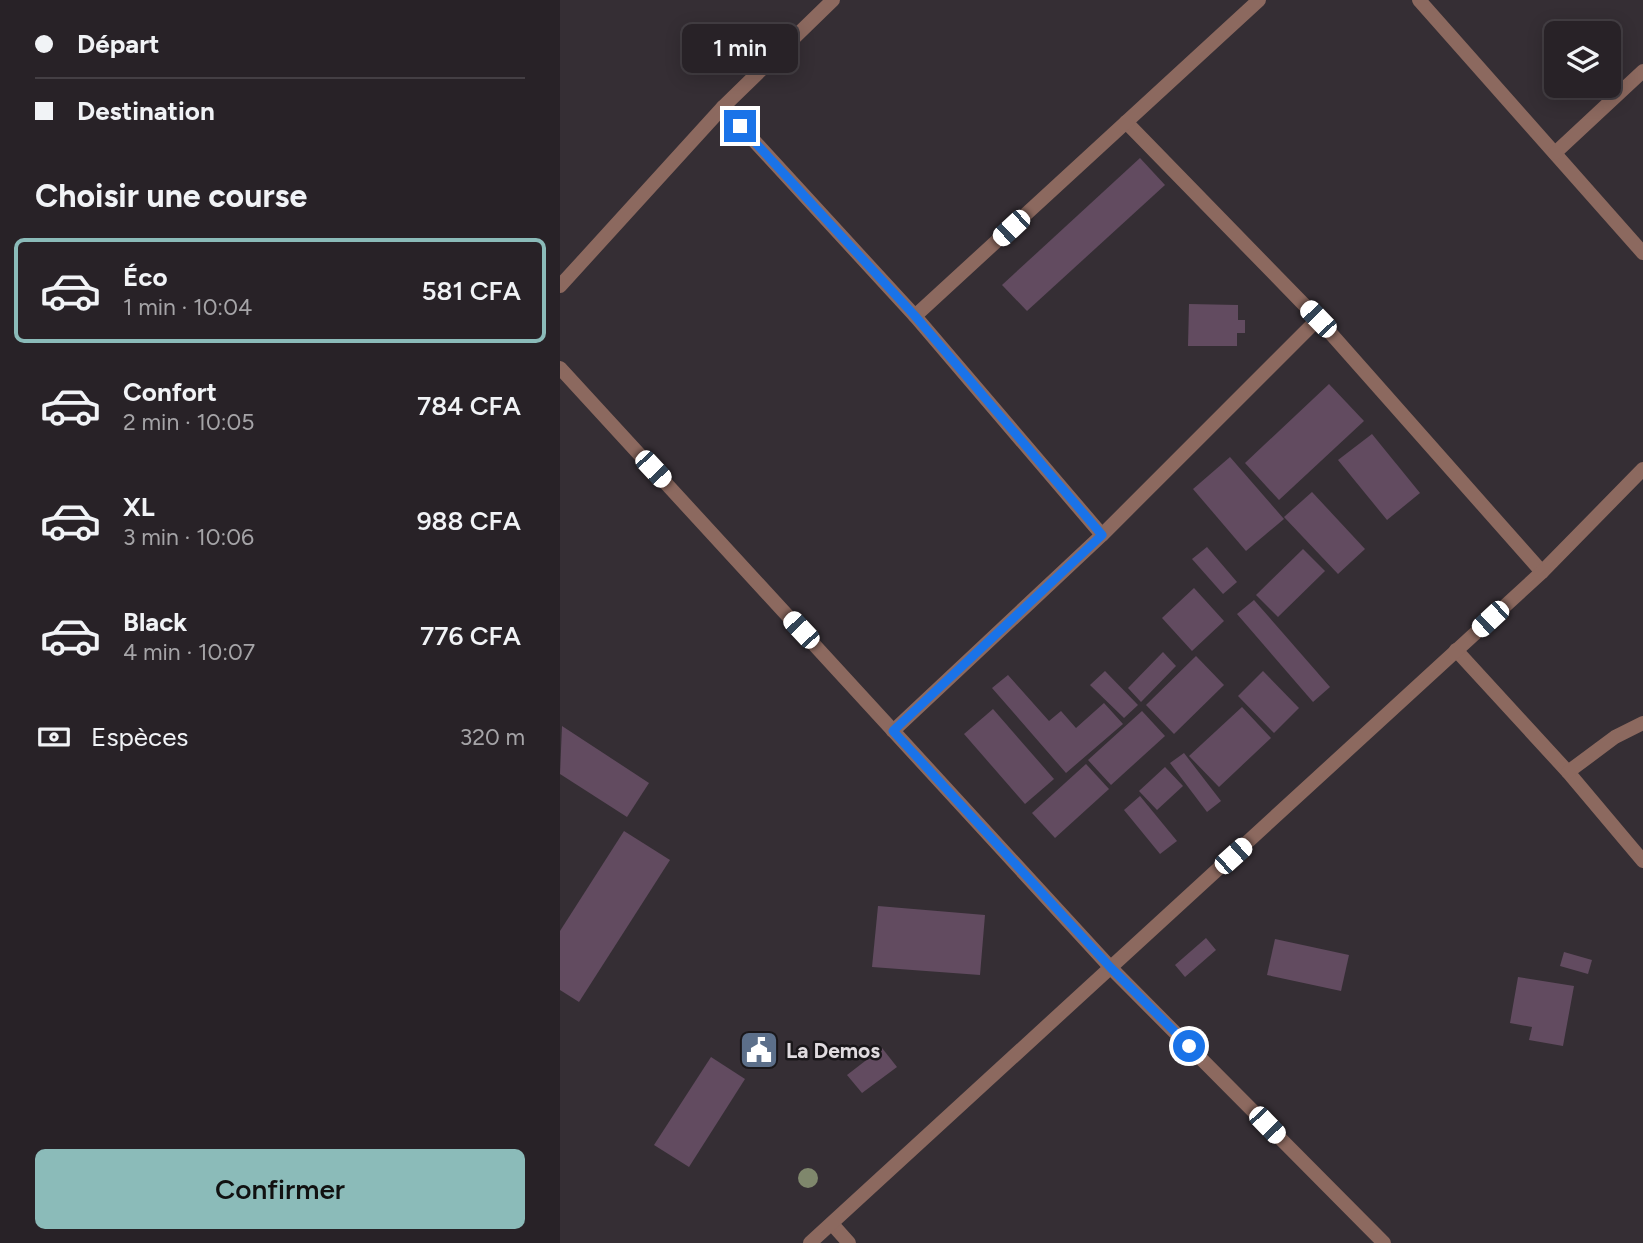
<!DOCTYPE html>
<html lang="fr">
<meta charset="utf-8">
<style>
:root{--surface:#282227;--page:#342f33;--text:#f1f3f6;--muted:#a5a4a7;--line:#443f44;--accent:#8bbbb9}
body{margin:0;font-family:Figtree,sans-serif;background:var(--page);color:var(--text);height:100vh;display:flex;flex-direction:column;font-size:26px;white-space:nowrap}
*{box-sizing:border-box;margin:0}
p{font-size:23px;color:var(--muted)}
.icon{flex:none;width:38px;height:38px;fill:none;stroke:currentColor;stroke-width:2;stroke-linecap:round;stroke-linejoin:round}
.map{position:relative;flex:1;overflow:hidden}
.side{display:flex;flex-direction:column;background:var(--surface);width:560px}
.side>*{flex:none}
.top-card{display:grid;align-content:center;height:154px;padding:0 35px;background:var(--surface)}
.fabs{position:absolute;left:984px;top:21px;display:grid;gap:14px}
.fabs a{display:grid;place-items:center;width:77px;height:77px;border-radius:10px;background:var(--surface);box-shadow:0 4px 18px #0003,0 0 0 2px var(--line);font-size:35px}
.end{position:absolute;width:32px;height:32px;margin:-16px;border:9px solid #1a73e8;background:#fff;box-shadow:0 0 0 4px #fff}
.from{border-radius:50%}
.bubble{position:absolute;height:49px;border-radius:10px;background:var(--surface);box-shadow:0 4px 18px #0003,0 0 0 2px var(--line);font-size:23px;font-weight:600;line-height:49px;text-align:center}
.car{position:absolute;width:21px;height:42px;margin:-21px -10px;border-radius:9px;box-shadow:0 0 5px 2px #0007;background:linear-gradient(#fff 24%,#345 0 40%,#fff 0 76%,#345 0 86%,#fff 0)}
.top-card b{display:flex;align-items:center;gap:24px;height:66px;font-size:26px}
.top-card b+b{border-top:2px solid var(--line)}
.top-card i{width:18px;height:18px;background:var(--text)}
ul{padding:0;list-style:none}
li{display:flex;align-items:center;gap:21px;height:105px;margin:0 14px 10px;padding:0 21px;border:4px solid transparent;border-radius:10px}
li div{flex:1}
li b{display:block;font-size:26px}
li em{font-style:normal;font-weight:600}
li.active{border-color:var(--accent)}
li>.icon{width:63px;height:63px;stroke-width:1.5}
h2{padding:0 35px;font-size:32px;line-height:84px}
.pay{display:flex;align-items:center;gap:18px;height:77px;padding:0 35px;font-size:26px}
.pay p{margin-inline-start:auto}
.cta{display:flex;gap:14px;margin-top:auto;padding:14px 35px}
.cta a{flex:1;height:80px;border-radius:10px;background:var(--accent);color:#111;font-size:28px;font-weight:600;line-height:80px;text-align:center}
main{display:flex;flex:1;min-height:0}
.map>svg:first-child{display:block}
.building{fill:#624b60}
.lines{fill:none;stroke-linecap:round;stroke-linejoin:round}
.minor{stroke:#8c695f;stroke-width:14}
.tree{fill:#7f876c}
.route{stroke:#1a73e8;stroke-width:9}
.labels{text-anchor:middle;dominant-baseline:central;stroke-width:5;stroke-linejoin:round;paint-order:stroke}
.poi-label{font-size:21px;font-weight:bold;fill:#e0dbdf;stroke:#1a171a;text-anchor:start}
</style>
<main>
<section class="side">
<div class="top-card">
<b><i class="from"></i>Départ</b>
<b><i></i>Destination</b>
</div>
<h2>Choisir une course</h2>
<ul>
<li class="active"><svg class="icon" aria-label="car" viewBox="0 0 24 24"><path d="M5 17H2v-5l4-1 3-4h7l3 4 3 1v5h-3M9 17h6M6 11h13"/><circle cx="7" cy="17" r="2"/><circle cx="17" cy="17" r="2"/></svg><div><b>Éco</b><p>1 min · 10:04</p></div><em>581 CFA</em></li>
<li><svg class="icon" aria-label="car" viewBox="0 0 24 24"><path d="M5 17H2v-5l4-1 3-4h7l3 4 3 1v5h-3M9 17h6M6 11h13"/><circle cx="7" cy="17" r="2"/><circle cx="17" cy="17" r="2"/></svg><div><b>Confort</b><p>2 min · 10:05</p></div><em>784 CFA</em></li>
<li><svg class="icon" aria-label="car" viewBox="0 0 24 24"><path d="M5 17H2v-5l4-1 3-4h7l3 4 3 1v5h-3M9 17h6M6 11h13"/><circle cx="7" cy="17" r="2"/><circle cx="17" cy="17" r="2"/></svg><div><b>XL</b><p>3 min · 10:06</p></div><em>988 CFA</em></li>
<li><svg class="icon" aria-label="car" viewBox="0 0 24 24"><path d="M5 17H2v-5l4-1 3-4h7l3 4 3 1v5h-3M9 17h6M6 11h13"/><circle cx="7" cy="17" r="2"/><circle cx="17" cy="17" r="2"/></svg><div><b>Black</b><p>4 min · 10:07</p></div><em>776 CFA</em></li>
</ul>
<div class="pay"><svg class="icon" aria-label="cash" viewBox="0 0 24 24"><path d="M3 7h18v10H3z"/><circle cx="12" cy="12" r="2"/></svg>Espèces<p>320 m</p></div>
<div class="cta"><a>Confirmer</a></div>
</section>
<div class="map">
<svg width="1083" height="1243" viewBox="0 0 1083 1243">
<rect width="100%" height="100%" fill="#352e34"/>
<g class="building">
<polygon points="580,158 605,185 467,311 442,285"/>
<polygon points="629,304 678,305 678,320 685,320 685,333 677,333 677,346 628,346"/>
<polygon points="769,384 804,421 719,500 685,463"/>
<polygon points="812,434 860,493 827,520 778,460"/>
<polygon points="670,457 724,519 686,551 633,489"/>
<polygon points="752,492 805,549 778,574 724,517"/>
<polygon points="647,547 677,582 663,594 632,559"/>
<polygon points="743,549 765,571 718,617 696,595"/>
<polygon points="634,588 664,621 632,651 602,618"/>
<polygon points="694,600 770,687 753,702 677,614"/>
<polygon points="603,652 616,666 581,702 568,688"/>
<polygon points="636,656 664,685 614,734 586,705"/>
<polygon points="545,671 578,705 564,718 530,685"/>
<polygon points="703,671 739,708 714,733 678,696"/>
<polygon points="448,675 489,721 501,711 516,728 544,703 563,724 506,773 432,688"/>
<polygon points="682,707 711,738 659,787 629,756"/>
<polygon points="433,709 494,779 465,804 404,734"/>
<polygon points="582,711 605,736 551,785 528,760"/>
<polygon points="2,726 89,783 67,817 0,774"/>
<polygon points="624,753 661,801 647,812 610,763"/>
<polygon points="526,764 549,789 495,838 472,813"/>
<polygon points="605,767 623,786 597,810 579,791"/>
<polygon points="580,796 617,841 600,854 564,810"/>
<polygon points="64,831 110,860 19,1002 0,990 0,931"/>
<polygon points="318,906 425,915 420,975 312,967"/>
<polygon points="646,938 656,950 625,977 615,965"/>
<polygon points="715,939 789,955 781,991 707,975"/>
<polygon points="1004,952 1032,960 1028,974 1000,966"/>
<polygon points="958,977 1014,986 1003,1046 969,1040 972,1027 950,1023"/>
<polygon points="322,1048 337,1067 302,1093 287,1075"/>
<polygon points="151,1057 185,1079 129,1167 94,1145"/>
</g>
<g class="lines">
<g class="minor">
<polyline points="859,0 1083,253"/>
<polyline points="163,107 355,316 542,535"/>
<polyline points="566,122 758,319 982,572"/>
<polyline points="995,153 1083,71"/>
<polyline points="0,286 163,107 273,0"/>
<polyline points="355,316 699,0"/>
<polyline points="0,368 551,968 824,1243"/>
<polyline points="896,650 1008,772 1083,861"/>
<polyline points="333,731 542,535 758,319"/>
<polyline points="1008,772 1055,737 1083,723"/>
<polyline points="272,1224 289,1243"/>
<polyline points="250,1243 982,572 1083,469"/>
</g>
</g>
<circle class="tree" cx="248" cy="1178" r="10"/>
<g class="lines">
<polyline class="route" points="180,126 355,316 542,535 333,731 551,968 629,1046"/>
</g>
<defs>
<g id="civic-square" transform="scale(2.0125)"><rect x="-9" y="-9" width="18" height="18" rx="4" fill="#5c6f8a" stroke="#1a171a"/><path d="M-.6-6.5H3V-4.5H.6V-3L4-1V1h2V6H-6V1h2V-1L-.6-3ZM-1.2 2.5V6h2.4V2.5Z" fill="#fff"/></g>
</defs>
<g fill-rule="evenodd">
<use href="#civic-square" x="199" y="1050"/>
</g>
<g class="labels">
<g class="poi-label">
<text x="226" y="1050">La Demos</text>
</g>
</g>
</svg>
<div class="fabs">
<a><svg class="icon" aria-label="layers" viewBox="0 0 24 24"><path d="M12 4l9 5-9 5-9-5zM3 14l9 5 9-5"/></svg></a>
</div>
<i class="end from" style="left:629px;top:1046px"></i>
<i class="end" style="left:180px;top:126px"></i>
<div class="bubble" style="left:122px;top:24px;width:116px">1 min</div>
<i class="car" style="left:451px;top:228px;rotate:227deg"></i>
<i class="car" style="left:758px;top:319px;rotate:316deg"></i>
<i class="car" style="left:93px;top:469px;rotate:137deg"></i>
<i class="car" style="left:930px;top:619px;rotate:227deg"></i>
<i class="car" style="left:241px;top:630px;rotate:317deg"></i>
<i class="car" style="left:673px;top:856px;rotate:48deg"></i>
<i class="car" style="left:707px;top:1125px;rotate:136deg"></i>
</div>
</main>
